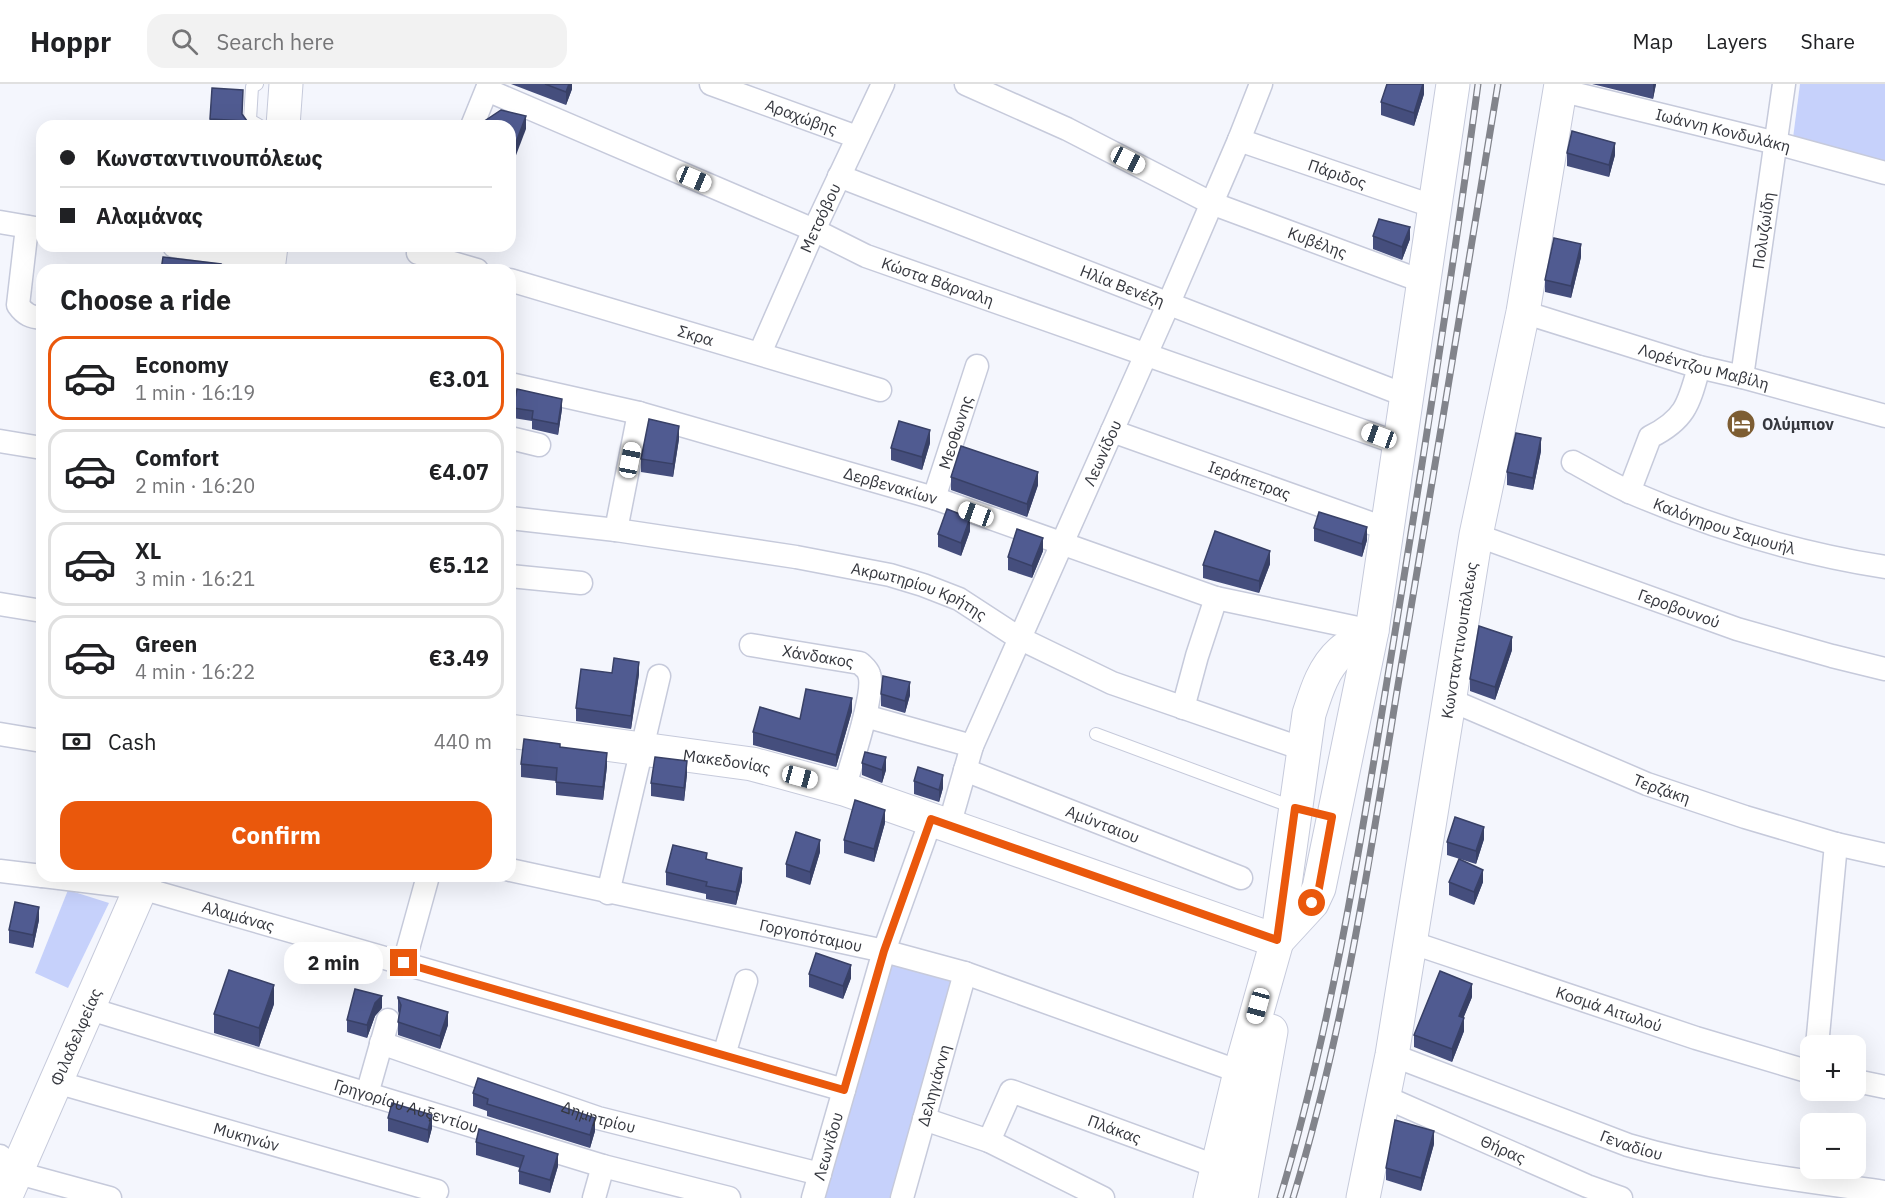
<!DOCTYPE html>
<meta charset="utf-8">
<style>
:root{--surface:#fff;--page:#f2f2f2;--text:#202124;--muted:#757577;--line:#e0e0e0;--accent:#ea580c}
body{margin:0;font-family:"IBM Plex Sans",sans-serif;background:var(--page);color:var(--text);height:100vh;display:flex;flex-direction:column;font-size:22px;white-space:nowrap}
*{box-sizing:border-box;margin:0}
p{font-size:20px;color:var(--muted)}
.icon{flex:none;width:33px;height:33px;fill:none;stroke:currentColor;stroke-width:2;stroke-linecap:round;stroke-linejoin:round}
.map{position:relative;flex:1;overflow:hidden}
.drawer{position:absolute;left:36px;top:180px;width:480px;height:618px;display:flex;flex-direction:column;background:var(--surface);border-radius:18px;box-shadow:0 6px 24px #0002}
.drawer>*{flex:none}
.hud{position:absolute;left:36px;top:36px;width:480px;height:132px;border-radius:18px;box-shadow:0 6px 24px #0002;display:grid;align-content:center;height:132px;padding:0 24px;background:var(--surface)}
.fabs{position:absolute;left:1800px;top:951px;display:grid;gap:12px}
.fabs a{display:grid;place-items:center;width:66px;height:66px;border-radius:12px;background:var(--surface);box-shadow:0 6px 24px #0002;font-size:30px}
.end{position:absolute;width:27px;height:27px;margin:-14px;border:8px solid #ea580c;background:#fff;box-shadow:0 0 0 3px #fff}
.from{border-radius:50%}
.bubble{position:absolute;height:42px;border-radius:18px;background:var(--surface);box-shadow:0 6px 24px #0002;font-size:20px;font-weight:700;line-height:42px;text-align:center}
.car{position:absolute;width:18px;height:36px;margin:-18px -9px;border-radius:8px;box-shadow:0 0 4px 2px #0007;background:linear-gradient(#fff 24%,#345 0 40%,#fff 0 76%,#345 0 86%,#fff 0)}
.hud b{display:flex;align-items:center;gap:21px;height:57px;font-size:22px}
.hud b+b{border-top:2px solid var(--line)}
.hud i{width:15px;height:15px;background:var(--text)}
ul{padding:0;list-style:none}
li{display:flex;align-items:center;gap:18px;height:84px;margin:0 12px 9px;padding:0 12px;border:3px solid var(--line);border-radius:18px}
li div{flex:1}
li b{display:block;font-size:22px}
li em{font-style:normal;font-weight:700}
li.on{border-color:var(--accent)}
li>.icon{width:54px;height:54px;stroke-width:1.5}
h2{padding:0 24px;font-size:27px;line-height:72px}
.pay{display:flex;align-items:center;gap:15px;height:66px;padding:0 24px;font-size:22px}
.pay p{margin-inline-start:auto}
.cta{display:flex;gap:12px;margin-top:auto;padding:12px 24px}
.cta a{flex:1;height:69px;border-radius:18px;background:var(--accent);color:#fff;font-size:24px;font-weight:700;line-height:69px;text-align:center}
header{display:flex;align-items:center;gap:36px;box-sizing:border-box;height:84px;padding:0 30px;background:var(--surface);border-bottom:2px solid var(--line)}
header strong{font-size:28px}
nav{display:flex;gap:33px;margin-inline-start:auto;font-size:21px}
.search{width:420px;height:54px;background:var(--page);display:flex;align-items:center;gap:15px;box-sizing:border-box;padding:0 21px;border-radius:18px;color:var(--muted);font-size:22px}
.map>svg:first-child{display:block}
.green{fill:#c6d1fb}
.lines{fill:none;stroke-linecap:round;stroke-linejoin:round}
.lane-casing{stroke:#c6cadb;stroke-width:14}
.street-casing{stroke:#c6cadb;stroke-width:25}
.secondary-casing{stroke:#c6cadb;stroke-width:35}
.lane{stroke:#fff;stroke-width:12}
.street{stroke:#fff;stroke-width:22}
.secondary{stroke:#fff;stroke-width:33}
.rail-casing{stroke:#82848b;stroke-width:7}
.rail{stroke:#f4f6fd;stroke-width:4.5;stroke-dasharray:14;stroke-linecap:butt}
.wall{fill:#454e7d}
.shaded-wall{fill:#384066}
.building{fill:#505b91;stroke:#384066;stroke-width:1.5}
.route{stroke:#ea580c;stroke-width:8}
.labels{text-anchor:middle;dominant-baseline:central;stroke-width:6;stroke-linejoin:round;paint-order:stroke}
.street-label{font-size:16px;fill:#35373e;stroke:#f4f6fd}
.poi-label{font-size:16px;font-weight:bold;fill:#35373e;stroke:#f4f6fd;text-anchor:start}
</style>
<header>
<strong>Hoppr</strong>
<div class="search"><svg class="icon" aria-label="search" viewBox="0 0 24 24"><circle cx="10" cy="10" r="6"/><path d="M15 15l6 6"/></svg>Search here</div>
<nav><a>Map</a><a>Layers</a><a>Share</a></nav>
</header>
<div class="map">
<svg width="1885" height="1114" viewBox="0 0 1885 1114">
<rect width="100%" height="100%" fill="#f4f6fd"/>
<g class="green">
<polygon points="1800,0 1885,0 1885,78 1793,54"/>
<polygon points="68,806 109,819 68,904 35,889"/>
<polygon points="889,877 955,895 893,1114 822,1114"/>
</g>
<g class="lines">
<g class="lane-casing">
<g id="lane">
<polyline points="257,0 252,3 250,36 260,42"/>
<polyline points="1096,650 1295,724"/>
</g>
</g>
<g class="street-casing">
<g id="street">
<path id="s1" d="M711,0l146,53"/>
<path id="s2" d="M966,0l101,45 144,74 213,79"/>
<path id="s3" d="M487,6l327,140 52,26 534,188"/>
<path id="s4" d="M1560,6l216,53 109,30"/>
<polyline points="472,42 489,0"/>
<path id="s5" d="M1239,56l196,67"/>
<path id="s6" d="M839,92l568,220"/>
<polyline points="0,138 41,145"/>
<path d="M27,143l-9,78c7,10 13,12 24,13"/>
<polyline points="174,162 270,175"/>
<polyline points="418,169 477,186"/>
<path id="s7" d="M510,196l370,110"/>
<path id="s8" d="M1523,228l176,55 43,10 143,39"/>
<path id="s9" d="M760,269l54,-123 69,-146"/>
<path id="s10" d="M1742,293l42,-293"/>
<path id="s11" d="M510,300l129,29 295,85 282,100 156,33"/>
<path id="s12" d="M1112,347l275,98"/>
<polyline points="510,354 539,361"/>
<polyline points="0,357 42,364"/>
<path id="s13" d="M1573,378c19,10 38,22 57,30 83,36 166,61 255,75"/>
<path d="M1629,408l21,-55c36,-18 39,-34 49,-70"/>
<path id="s14" d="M934,414l43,-132"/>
<path id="s15" d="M510,434l106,12 180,27 94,18 33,10 36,14 60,39 93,45 191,66"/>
<polyline points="616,446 639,329"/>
<path id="s16" d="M1476,451l261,94 95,27 53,13"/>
<polyline points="510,492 581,499"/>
<polyline points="0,520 42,527"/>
<path id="s17" d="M751,561l109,18c3,3 8,7 9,11 7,18 -19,93 -25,115"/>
<path id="s18" d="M1448,615l199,85 98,33 91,27 49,11"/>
<polyline points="1183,624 1197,572 1216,514"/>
<polyline points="865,632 972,662"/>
<polyline points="0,650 42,657"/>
<path id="s19" d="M965,686l276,108"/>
<path id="s20" d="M949,742l23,-80 196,-441 71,-165 22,-56"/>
<path id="s21" d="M510,786l374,81 81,22 275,99"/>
<polyline points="0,787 42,792"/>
<path id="s22" d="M43,792l98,12 703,202"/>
<polyline points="608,809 659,592"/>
<path id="s23" d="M1410,858l286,96 114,34"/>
<polyline points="404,879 428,792"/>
<path id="s24" d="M87,924l516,158 126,32"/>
<path id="s25" d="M381,959l217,75 222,56"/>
<polyline points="1817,962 1836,760"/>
<polyline points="724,971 746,897"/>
<path id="s26" d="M1392,971l236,90c84,25 171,35 257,47"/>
<polyline points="1856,997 1885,1003"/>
<path id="s27" d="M56,998l381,109"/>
<polyline points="367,1010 388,936"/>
<path id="s28" d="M1385,1013l202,89 34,12"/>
<polyline points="924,1035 989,1057 1103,1114"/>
<path id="s29" d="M989,1057l22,-50 207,76"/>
<polyline points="0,1072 18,1089 110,1114"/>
<polyline points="594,1114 603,1082"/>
<path id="s30" d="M813,1114l71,-247 47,-131"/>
<path id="s31" d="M902,1114l63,-225"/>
</g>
</g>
<g class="secondary-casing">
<g id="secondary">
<polyline points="283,42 286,0"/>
<polyline points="268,186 271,162"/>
<path id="s32" d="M510,647l242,33 92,25 433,152"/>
<polyline points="1277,857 1312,819 1319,804 1372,547 1453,0"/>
<path id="s33" d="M5,1114l141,-322"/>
<path d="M1210,1114l30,-126 37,-131 32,-227c7,-22 14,-46 32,-62 9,-8 21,-14 31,-21"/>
<polyline points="1241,1114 1271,947"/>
<path id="s34" d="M1363,1114l29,-143 84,-520 47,-223 38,-228"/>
</g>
</g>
<use href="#lane" class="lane"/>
<use href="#street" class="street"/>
<use href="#secondary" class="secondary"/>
<g class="rail-casing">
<g id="rail">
<path d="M1280,1114c52,-173 80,-351 109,-529 32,-195 63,-389 89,-585"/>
<path d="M1293,1114c51,-167 77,-341 105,-513 34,-200 67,-401 100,-601"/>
</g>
</g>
<use href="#rail" class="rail"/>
</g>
<g class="wall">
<polygon points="511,0 572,0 572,5 566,21"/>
<polygon points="1424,0 1424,10 1414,42 1381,31 1381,18"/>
<polygon points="1592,0 1656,0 1653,15"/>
<polygon points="242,30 247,37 247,42 210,41 210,35"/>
<polygon points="1567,69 1615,71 1609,93 1567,82"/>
<polygon points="1373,152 1410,155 1402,176 1373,165"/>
<polygon points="303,162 341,162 341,166 303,164"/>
<polygon points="1581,173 1571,214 1545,208 1545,196"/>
<polygon points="513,324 562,325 558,351 532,345 532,337 513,334"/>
<polygon points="679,355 673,393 641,388 641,375"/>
<polygon points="930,359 922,386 891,376 891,364"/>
<polygon points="1541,367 1533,406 1507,401 1507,388"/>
<polygon points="951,393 1038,401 1027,433 951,406"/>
<polygon points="1314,444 1367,456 1362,473 1314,457"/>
<polygon points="970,447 961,472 938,463 938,450"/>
<polygon points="1043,467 1032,494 1008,486 1008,473"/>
<polygon points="1270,480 1259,509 1203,494 1203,481"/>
<polygon points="1512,566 1495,616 1470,607 1470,595"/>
<polygon points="612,589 639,590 631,645 576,637 576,624"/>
<polygon points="881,610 910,611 905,629 881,622"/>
<polygon points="852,627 836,683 753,661 753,648 800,635"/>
<polygon points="560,663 607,682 603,716 556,711 556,697 521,693 521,680"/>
<polygon points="862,679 886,686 882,699 862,691"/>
<polygon points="687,690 684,717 651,712 651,699"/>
<polygon points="914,697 943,704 939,718 914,710"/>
<polygon points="885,739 874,778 844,769 844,756"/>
<polygon points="1484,755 1476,780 1447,771 1447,758"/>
<polygon points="820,768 810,801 786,793 786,780"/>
<polygon points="707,776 742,797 736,821 706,815 706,810 666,801 666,788"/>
<polygon points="1449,798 1483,798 1474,821 1449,811"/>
<polygon points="39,836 33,864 9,859 9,846"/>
<polygon points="809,890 851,894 843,915 809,903"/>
<polygon points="1472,913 1463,934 1464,947 1452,978 1414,963 1414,951"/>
<polygon points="398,914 448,941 440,965 398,951 398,938 399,930 398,927"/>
<polygon points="274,920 259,963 214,949 214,930"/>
<polygon points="382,924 375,932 367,954 347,948 347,936"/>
<polygon points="473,1009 595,1047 590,1064 487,1032 487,1027 473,1022"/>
<polygon points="388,1034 432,1044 428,1059 388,1047"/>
<polygon points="476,1058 558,1082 550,1109 519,1100 519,1087 520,1084 476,1071"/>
<polygon points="1434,1060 1421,1107 1386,1096 1386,1084"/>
</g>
<g class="shaded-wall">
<polygon points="569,0 572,0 572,5 566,21 566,8"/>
<polygon points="1423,0 1424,0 1424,10 1414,42 1414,29"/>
<polygon points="1653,0 1656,0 1653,15"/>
<polygon points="526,32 526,45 510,87 510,74"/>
<polygon points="1615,59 1615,71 1609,93 1609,81"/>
<polygon points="1410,143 1410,155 1402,176 1402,163"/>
<polygon points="1581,160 1581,173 1571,214 1571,202"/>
<polygon points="562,315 562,325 558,351 558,340"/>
<polygon points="679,342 679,355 673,393 673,380"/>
<polygon points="930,346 930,359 922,386 922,373"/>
<polygon points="1541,354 1541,367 1533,406 1533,394"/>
<polygon points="1038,388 1038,401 1027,433 1027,420"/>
<polygon points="970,434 970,447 961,472 961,459"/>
<polygon points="1367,443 1367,456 1362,473 1362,460"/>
<polygon points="1043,454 1043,467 1032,494 1032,482"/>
<polygon points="1270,467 1270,480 1259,509 1259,497"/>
<polygon points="1512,553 1512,566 1495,616 1495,603"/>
<polygon points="639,578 639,590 631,645 631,632"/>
<polygon points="910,598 910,611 905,629 905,617"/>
<polygon points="852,614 852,627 836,683 836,671"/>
<polygon points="607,669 607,682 603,716 603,703"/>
<polygon points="886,673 886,686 882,699 882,686"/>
<polygon points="687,677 687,690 684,717 684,704"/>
<polygon points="943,691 943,704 939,718 939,706"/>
<polygon points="885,726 885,739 874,778 874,765"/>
<polygon points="1484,743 1484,755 1476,780 1476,767"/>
<polygon points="820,756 820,768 810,801 810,788"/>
<polygon points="742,784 742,797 736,821 736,808"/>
<polygon points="1483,786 1483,798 1474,821 1474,808"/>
<polygon points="39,823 39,836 33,864 33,851"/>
<polygon points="851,881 851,894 843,915 843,902"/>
<polygon points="1472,900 1472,913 1459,945 1459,932"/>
<polygon points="274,901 274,920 259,963 259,944"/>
<polygon points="382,912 382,924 375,932 367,954 367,941 375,919"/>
<polygon points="448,928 448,941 440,965 440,952"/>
<polygon points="1464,934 1464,947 1452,978 1452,965"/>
<polygon points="432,1031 432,1044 428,1059 428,1046"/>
<polygon points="595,1034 595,1047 590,1064 590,1051"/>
<polygon points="1434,1047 1434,1060 1421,1107 1421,1094"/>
<polygon points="558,1070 558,1082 550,1109 550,1096"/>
</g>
<g class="building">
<polygon points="545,0 569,0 566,8"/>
<polygon points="1387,0 1423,0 1414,29 1381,18"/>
<polygon points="212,4 243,6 242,30 247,37 210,35"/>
<polygon points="501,26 526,32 510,74 510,42 479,42 480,40"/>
<polygon points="1572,47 1615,59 1609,81 1567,69"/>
<polygon points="1379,135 1410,143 1402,163 1373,152"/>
<polygon points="1554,154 1581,160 1571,202 1545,196"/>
<polygon points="163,173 221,180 220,186 161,186"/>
<polygon points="517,305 562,315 558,340 532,335 533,327 513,324"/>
<polygon points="649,335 679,342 673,380 641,375"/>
<polygon points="899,337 930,346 922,373 891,364"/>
<polygon points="1516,349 1541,354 1533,394 1507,388"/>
<polygon points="961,362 1038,388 1027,420 951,393"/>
<polygon points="947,425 970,434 961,459 938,450"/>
<polygon points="1319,428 1367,443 1362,460 1314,444"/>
<polygon points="1017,445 1043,454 1032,482 1008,473"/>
<polygon points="1215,447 1270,467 1259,497 1203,481"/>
<polygon points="1479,542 1512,553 1495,603 1470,595"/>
<polygon points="614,574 639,578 631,632 576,624 581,585 612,589"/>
<polygon points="883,592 910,598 905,617 881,610"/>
<polygon points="806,605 852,614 836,671 753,648 760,623 800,635"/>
<polygon points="524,655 560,660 560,663 607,669 603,703 556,698 557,684 521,680"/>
<polygon points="865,668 886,673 882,686 862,679"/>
<polygon points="655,673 687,677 684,704 651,699"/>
<polygon points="918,683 943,691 939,706 914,697"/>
<polygon points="855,716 885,726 874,765 844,756"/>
<polygon points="1455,733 1484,743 1476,767 1447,758"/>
<polygon points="796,748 820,756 810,788 786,780"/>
<polygon points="673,761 707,769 706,775 742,784 736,808 706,802 707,798 666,788"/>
<polygon points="1459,775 1483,786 1474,808 1449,798"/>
<polygon points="15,818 39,823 33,851 9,846"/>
<polygon points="816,869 851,881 843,902 809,890"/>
<polygon points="229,886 274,901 259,944 214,930"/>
<polygon points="1440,887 1472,900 1459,932 1464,934 1452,965 1414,951"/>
<polygon points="355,905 382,912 375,919 367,941 347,936"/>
<polygon points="398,913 448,928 440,952 398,938 401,921 398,914"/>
<polygon points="478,994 595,1034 590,1051 487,1020 488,1015 473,1009"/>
<polygon points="392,1019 432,1031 428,1046 388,1034"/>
<polygon points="1395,1036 1434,1047 1421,1094 1386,1084"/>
<polygon points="479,1045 558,1070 550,1096 519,1087 524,1072 476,1058"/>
</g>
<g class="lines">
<polyline class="route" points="404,879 844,1006 884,867 931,735 1277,856 1295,724 1332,733 1319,804 1312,819"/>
</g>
<defs>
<g id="hotel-disc" transform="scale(1.5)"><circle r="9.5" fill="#7d5d32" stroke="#f4f6fd"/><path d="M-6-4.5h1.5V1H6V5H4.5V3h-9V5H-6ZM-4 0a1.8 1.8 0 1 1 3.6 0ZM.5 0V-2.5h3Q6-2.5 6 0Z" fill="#fff"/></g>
</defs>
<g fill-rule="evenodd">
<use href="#hotel-disc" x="1741" y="340"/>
</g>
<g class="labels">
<g class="street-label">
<text stroke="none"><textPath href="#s1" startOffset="96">Αραχώβης</textPath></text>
<text stroke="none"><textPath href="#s4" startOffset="168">Ιωάννη Κονδυλάκη</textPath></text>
<text stroke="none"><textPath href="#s5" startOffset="104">Πάριδος</textPath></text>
<text stroke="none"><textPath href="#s9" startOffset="148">Μετσόβου</textPath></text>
<text stroke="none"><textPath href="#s10" startOffset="148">Πολυζωίδη</textPath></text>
<text stroke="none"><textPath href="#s2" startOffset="386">Κυβέλης</textPath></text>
<text stroke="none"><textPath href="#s3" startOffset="490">Κώστα Βάρναλη</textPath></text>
<text stroke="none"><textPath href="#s6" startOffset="304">Ηλία Βενέζη</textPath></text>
<text stroke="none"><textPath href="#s7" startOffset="194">Σκρα</textPath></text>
<text stroke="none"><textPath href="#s8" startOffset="189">Λορέντζου Μαβίλη</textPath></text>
<text stroke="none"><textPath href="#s14" startOffset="69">Μεοθωνης</textPath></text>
<text stroke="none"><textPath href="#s20" startOffset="404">Λεωνίδου</textPath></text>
<text stroke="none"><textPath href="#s12" startOffset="146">Ιεράπετρας</textPath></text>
<text stroke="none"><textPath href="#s11" startOffset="394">Δερβενακίων</textPath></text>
<text stroke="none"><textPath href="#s13" startOffset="165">Καλόγηρου Σαμουήλ</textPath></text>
<text stroke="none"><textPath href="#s15" startOffset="417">Ακρωτηρίου Κρήτης</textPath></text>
<text stroke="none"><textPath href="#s16" startOffset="216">Γεροβουνού</textPath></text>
<text stroke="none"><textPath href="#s34" startOffset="566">Κωνσταντινουπόλεως</textPath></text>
<text stroke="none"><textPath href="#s17" startOffset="68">Χάνδακος</textPath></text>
<text stroke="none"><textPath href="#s32" startOffset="219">Μακεδονίας</textPath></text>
<text stroke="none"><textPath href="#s18" startOffset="232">Τερζάκη</textPath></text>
<text stroke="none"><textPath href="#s19" startOffset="148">Αμύνταιου</textPath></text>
<text stroke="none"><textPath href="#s22" startOffset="200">Αλαμάνας</textPath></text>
<text stroke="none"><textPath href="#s21" startOffset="308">Γοργοπόταμου</textPath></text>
<text stroke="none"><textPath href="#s23" startOffset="210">Κοσμά Αιτωλού</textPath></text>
<text stroke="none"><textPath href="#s33" startOffset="176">Φιλαδελφείας</textPath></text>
<text stroke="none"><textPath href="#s31" startOffset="117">Δεληγιάννη</textPath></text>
<text stroke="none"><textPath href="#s24" startOffset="334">Γρηγορίου Αυξεντίου</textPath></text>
<text stroke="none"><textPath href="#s25" startOffset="230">Δημητρίου</textPath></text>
<text stroke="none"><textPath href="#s29" startOffset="165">Πλάκας</textPath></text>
<text stroke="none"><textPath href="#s27" startOffset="198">Μυκηνών</textPath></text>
<text stroke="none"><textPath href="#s26" startOffset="256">Γεναδίου</textPath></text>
<text stroke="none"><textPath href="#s30" startOffset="54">Λεωνίδου</textPath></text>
<text stroke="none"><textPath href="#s28" startOffset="129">Θήρας</textPath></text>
</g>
<g class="poi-label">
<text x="1762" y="340">Ολύμπιον</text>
</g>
</g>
</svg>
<div class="fabs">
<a>+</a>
<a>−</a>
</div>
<i class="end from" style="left:1312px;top:819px"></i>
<i class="end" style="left:404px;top:879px"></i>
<div class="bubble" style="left:284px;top:858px;width:99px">2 min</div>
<i class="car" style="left:1128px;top:76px;rotate:117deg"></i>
<i class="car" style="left:694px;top:95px;rotate:113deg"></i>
<i class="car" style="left:1379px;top:352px;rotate:290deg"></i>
<i class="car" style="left:630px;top:376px;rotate:11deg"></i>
<i class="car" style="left:976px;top:430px;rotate:290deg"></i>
<i class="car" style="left:800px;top:693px;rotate:105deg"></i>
<i class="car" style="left:1258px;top:922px;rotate:195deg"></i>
<div class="hud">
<b><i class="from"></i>Κωνσταντινουπόλεως</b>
<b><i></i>Αλαμάνας</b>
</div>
<section class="drawer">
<h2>Choose a ride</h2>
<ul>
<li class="on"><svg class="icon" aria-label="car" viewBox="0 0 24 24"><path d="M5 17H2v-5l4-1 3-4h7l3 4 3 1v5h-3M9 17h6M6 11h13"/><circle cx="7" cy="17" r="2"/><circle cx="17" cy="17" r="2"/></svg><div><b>Economy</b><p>1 min · 16:19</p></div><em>€3.01</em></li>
<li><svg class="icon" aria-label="car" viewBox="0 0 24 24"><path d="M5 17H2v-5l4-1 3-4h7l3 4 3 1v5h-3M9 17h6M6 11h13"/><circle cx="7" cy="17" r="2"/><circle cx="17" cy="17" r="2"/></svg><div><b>Comfort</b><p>2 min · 16:20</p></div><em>€4.07</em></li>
<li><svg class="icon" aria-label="car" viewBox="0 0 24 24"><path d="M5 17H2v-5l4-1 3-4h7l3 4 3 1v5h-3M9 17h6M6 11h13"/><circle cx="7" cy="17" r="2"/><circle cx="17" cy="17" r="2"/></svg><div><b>XL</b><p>3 min · 16:21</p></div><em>€5.12</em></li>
<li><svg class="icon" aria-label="car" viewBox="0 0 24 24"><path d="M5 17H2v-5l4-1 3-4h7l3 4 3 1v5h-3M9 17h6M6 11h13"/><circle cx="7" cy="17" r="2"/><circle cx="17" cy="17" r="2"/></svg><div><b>Green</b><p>4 min · 16:22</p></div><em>€3.49</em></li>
</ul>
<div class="pay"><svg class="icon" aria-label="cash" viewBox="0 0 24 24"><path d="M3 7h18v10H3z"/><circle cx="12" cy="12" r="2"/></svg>Cash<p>440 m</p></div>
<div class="cta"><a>Confirm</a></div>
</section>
</div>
